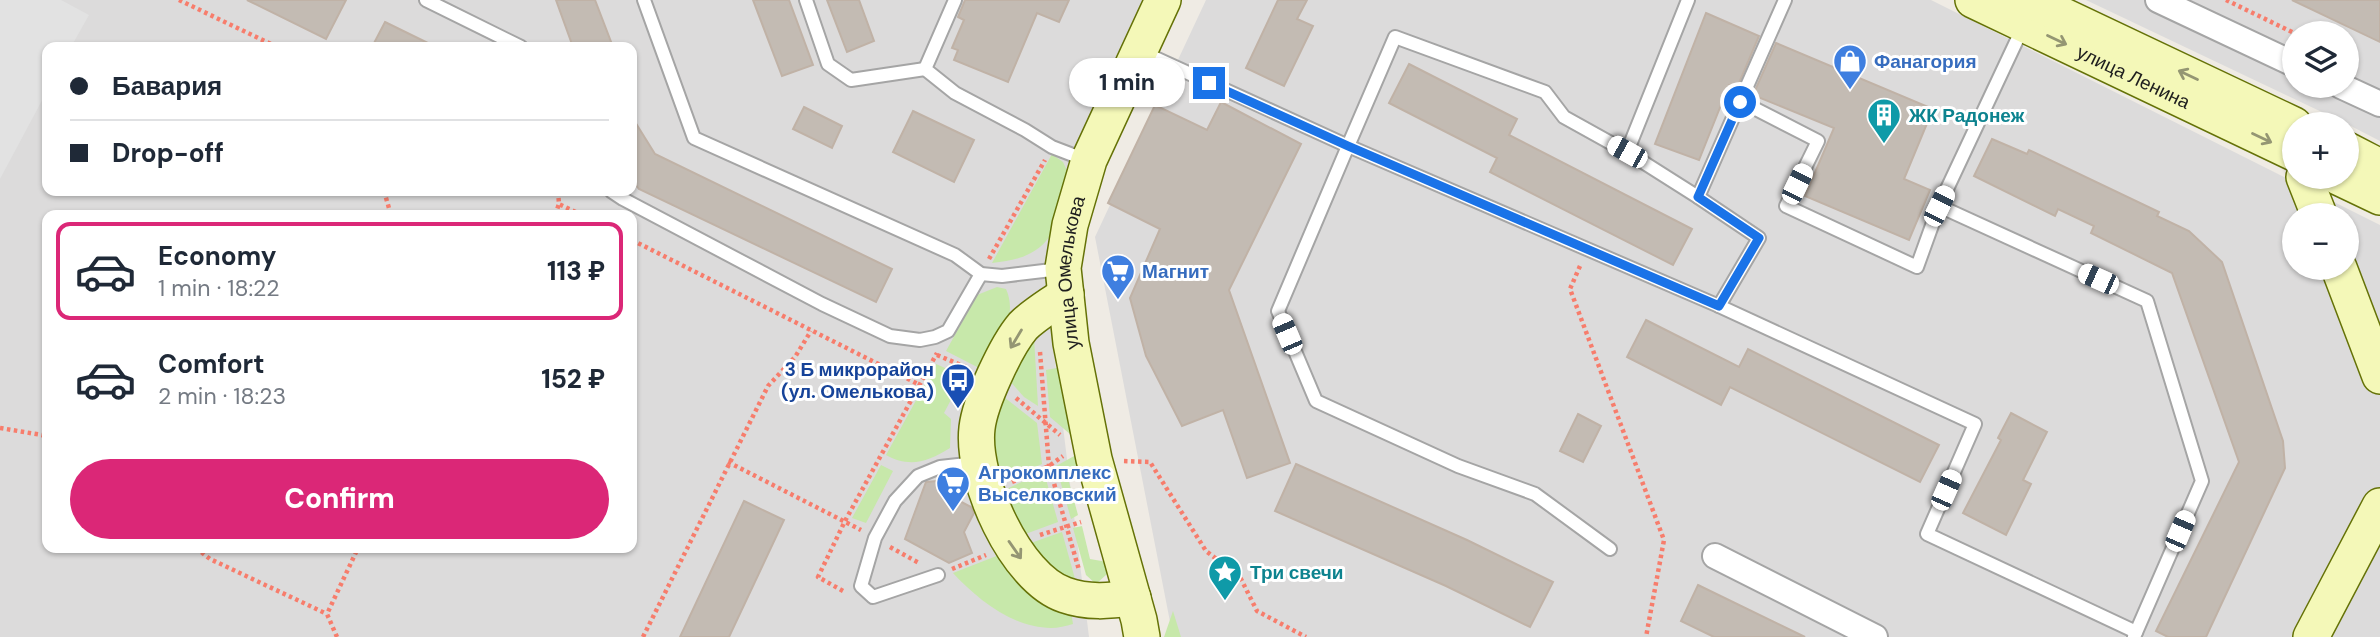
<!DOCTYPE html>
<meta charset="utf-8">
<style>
:root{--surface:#fff;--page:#f6f6f7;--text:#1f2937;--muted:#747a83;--line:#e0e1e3;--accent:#db2777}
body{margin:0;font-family:"DM Sans",sans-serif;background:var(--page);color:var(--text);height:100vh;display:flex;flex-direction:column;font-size:26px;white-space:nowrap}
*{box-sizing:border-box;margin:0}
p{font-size:23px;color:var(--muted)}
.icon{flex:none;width:38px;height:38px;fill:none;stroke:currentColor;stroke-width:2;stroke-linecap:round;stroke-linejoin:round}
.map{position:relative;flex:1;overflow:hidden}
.side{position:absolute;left:42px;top:210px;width:595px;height:343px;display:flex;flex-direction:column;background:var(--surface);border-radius:14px;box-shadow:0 2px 5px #0004}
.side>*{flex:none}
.top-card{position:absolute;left:42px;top:42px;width:595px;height:154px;border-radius:14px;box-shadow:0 2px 5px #0004;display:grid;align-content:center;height:154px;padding:0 28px;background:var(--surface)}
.controls{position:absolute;left:2282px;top:21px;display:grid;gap:14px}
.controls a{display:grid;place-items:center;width:77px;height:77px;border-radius:50%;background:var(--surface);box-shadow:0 2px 5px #0004;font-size:35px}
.end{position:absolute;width:32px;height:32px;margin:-16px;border:9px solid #1a73e8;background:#fff;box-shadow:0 0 0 4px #fff}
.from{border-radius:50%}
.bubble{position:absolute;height:49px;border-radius:24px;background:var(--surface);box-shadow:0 2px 5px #0004;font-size:23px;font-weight:800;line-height:49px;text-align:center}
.car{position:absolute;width:21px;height:42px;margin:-21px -10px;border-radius:9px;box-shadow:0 0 5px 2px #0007;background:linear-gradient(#fff 24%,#345 0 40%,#fff 0 76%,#345 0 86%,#fff 0)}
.top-card b{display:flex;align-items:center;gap:24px;height:66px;font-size:26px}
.top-card b+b{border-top:2px solid var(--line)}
.top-card i{width:18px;height:18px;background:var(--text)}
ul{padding:12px 0 0;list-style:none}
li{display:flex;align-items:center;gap:21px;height:98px;margin:0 14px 10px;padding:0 14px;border:4px solid transparent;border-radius:14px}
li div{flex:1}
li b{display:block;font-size:26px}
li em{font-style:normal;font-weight:800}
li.selected{border-color:var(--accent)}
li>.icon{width:63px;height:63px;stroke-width:1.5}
.cta{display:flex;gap:14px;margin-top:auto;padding:14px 28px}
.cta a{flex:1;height:80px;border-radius:42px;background:var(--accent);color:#fff;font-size:28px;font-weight:800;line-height:80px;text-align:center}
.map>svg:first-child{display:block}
.residential{fill:#dcdbdb;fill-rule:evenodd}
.grass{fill:#c7e8aa}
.parking{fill:#e2e2e2}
.building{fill:#c3bbb3;stroke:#c0b2a6;stroke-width:2}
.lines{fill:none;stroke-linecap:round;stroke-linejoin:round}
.lane-casing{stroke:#a5a5a5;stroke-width:16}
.street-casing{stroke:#a5a5a5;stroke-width:28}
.secondary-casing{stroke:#657207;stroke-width:38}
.path{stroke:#f77d6c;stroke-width:4.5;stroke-dasharray:3.5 3.5;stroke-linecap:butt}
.lane{stroke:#fff;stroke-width:12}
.street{stroke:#fff;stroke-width:24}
.secondary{stroke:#f4f8b8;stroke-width:35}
.oneway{stroke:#949673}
.route{stroke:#1a73e8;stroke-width:9}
.labels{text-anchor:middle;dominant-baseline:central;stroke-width:6;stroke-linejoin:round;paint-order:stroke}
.shop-label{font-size:19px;font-weight:bold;fill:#366cbe;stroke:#fff;text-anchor:start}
.street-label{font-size:19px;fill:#1e1e1e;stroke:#fff}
.culture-label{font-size:19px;font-weight:bold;fill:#0d838f;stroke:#fff;text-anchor:start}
.transit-label{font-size:19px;font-weight:bold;fill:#164399;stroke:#fff;text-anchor:end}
</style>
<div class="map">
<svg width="2380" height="637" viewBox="0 0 2380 637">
<rect width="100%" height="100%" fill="#efebe4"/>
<g class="residential">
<path d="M0,0h1164l-118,289 43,348h-1089zM47,47h585v144h-585zM47,215h585v333h-585z"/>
<path d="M1206,0h725l449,225v412h-1207l-78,-400zM2294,215h53v53h-53z"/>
<path d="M2086,0h294v141l-33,-17zM2294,33h53v53h-53z"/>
</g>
<g class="grass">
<path d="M1052,154l11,8 7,15c-15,53 -16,80 -78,86z"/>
<path d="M997,287l9,2c13,29 -9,55 -23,81l-37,-19 31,-56z"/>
<polygon points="1034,337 1038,406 1024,397 1008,379"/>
<path d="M936,364l16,7 -8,17 10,6 -10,19 7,6 -1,29c-22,14 -41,20 -64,7z"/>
<polygon points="1062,367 1077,440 1050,417 1046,370"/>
<polygon points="1000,394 1037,423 1042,464 1001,482 991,450"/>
<polygon points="1076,455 1086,464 1067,475 1078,515 1071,519 1056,466"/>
<polygon points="881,465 893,471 866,523 852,518"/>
<polygon points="1044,472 1058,522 1020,536 1004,490"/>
<polygon points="1082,526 1090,559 1113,563 1106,575 1096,584 1086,575 1073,528"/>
<polygon points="1062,532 1077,586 1067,585 1025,545"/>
<path d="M999,555l72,57 2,12c-7,2 -15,4 -22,4 -38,0 -74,-29 -98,-55z"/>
<polygon points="1173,611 1181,637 1164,637"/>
</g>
<polygon class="parking" points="0,0 61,0 89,15 71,47 47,47 47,91 0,179"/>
<g class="building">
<polygon points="247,0 346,0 326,39"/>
<polygon points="556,0 595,0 613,47 573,47"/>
<polygon points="753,0 789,0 813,65 782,76"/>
<polygon points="827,0 859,0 874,41 847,52"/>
<polygon points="965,0 1069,0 1059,22 1037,13 1008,82 954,60 958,50 952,48 964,20 958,17"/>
<polygon points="1278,0 1307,0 1297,19 1313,26 1284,86 1246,68"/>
<polygon points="2292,0 2380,0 2380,42"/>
<polygon points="1706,13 1759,36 1737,88 1729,85 1699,160 1655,144"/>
<polygon points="385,22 436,47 372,47"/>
<polygon points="1776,43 1933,109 1904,179 1930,190 1909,240 1805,196 1834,128 1753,95"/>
<polygon points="1409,64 1517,119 1509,135 1692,229 1673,265 1490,172 1497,158 1389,103"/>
<polygon points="1221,102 1301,144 1229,290 1290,463 1247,478 1223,410 1182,426 1146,356 1130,298 1160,229 1108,203 1155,105 1207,130"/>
<polygon points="804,107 842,126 832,148 793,129"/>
<polygon points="913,111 974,140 954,182 893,152"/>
<polygon points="632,117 655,154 892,269 876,302 639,189 632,180"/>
<polygon points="1992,139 2027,154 2029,150 2159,212 2157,216 2189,231 2222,262 2283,441 2285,468 2206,637 2168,637 2156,631 2239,462 2172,273 2091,233 2094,226 2058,209 2055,216 1974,176"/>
<polygon points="1646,320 1739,367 1748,349 1939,445 1920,482 1730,387 1721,405 1627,357"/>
<polygon points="2011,413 2047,432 2023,480 2031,484 2006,535 1963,513 2001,440 1998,438"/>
<polygon points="1578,414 1601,426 1583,462 1560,451"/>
<polygon points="1296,464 1467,540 1553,582 1530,627 1446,586 1275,511"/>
<polygon points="948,480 950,496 971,507 974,513 964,532 972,553 949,563 905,539 926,482"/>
<polygon points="744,501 784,520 729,637 680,637"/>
<polygon points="1698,585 1805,637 1714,637 1681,621"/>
</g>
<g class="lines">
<g class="lane-casing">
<g id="lane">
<polyline points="426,0 521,47"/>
<polyline points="644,0 694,138 955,255 981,274 1002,276 1060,269"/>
<polyline points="806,0 828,64 851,80 925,69"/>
<polyline points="955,0 925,69 955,93 1025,130 1052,147 1086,160"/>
<polyline points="1688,0 1627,152 1698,197 1785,0"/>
<polyline points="1140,51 1348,146 1395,37 1545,92 1564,117 1627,152"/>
<polyline points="1740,101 1818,141 1786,206 1917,267 1939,206 2024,25"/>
<polyline points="611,191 623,199 822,304 890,336 920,340 935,337 948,331 981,274"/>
<polyline points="1698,197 1759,238 1719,306"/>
<polyline points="1939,206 2147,301 2202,481 2134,637"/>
<polyline points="1610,549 1535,494 1458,466 1316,401 1278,311 1348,146 1719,306 1975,424 1927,534 2136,632"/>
<polyline points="938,575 873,597 861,586 875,538 895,501 918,476 940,467 976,463"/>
</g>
</g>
<g class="street-casing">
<g id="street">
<polyline points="2158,0 2294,64"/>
<polyline points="2341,86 2380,104"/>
<polyline points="1715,556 1875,637"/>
</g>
</g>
<g class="secondary-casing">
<g id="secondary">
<path id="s1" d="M1973,0l321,153"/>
<polyline points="2030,0 2294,125"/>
<polyline points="2347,150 2380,167"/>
<polyline points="2304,177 2319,215"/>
<polyline points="2338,177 2380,197"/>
<polyline points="2339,268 2380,376"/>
<path d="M1066,294c-13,10 -31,20 -43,32 -17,20 -43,76 -46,102 -6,50 38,150 88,167 23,8 44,6 68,3"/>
<path id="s2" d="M1142,637l-3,-17 -45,-161 -23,-116 -8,-75 7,-43 19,-65 74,-160"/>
<polyline points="2311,637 2380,506"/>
</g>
</g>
<g class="path">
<polyline points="179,0 277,47"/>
<polyline points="2226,0 2294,33"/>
<polyline points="384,191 391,215"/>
<polyline points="558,191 559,204 582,215"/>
<polyline points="555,215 559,204"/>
<polyline points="632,240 920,385"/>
<polyline points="989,259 1045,160"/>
<polyline points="1580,266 1570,289 1664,540 1646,637"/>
<polyline points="1040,352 1049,466 1079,570"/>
<polyline points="937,355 968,368"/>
<polyline points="1016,398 1060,435"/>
<polyline points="0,428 42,435 47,438"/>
<polyline points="1124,461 1150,462 1206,551 1240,577 1257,611 1306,637"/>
<polyline points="728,462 861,530"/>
<polyline points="1012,482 1049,466 1063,456"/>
<polyline points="1040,535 1081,522"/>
<polyline points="890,547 919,563"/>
<polyline points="196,548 210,559 327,614"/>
<polyline points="952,569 986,555"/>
<polyline points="843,591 818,577 845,521 937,353"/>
<polyline points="337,637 327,614 358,548"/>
<polyline points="643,637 768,386 795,357 811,331"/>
</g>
<use href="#lane" class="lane"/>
<use href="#street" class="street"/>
<use href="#secondary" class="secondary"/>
</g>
<defs><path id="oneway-shaft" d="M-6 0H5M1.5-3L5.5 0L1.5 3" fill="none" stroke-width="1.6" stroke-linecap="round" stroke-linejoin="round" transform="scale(1.75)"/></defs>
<g class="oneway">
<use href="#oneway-shaft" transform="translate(2057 40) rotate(25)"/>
<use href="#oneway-shaft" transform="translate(2188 75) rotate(-155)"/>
<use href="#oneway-shaft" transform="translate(2262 138) rotate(25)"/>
<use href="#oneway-shaft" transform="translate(1016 339) rotate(121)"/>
<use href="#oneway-shaft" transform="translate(1015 550) rotate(55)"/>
</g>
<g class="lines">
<polyline class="route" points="1209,83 1348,146 1719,306 1759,238 1698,197 1740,102"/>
</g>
<defs>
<g id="shop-pin" transform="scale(1.75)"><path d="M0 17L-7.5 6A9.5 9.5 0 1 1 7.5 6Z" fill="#3f7fe0" stroke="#fff"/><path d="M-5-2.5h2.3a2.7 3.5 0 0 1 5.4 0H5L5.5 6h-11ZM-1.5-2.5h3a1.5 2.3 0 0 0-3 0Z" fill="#fff"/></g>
<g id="building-pin" transform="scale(1.75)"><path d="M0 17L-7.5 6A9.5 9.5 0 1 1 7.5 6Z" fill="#0f9aa8" stroke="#fff"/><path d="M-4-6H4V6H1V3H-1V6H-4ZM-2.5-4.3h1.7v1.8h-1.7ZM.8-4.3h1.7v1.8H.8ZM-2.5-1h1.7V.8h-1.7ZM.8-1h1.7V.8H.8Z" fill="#fff"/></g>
<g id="supermarket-pin" transform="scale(1.75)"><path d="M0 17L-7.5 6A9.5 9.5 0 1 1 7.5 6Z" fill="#3f7fe0" stroke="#fff"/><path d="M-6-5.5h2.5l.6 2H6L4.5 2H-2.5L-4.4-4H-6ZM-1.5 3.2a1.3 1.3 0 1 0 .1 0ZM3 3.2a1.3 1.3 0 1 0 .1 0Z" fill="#fff"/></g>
<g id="bus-pin" transform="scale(1.75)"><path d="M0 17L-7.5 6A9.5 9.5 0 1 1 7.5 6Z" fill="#1a4fb4" stroke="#fff"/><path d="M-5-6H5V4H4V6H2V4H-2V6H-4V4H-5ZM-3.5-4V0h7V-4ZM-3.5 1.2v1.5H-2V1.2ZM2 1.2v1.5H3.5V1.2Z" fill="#fff"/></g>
<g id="sight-pin" transform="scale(1.75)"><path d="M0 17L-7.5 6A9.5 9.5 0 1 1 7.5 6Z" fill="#0f9aa8" stroke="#fff"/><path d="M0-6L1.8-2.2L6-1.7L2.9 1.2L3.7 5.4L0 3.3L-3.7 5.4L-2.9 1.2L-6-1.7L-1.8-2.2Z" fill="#fff"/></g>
</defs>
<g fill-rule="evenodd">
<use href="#shop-pin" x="1850" y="61"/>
<use href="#building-pin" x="1884" y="115"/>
<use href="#supermarket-pin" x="1118" y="271"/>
<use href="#bus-pin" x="958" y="380"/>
<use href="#supermarket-pin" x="953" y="483"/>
<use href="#sight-pin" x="1225" y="572"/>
</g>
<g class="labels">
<g class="shop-label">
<text x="1874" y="61">Фанагория</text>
<text x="1142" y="271">Магнит</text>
<text x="978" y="472">Агрокомплекс<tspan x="978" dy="22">Выселковский</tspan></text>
</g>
<g class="street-label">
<text stroke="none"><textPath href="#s1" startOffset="178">улица Ленина</textPath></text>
<text stroke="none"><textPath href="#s2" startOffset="374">улица Омелькова</textPath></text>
</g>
<g class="culture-label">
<text x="1909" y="115">ЖК Радонеж</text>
<text x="1250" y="572">Три свечи</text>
</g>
<g class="transit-label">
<text x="934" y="369">3 Б микрорайон<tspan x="934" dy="22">(ул. Омелькова)</tspan></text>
</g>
</g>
</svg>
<div class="controls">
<a><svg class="icon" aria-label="layers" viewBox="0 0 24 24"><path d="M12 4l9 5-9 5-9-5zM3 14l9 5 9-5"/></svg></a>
<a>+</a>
<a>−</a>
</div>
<i class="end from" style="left:1740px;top:102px"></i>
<i class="end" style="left:1209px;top:83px"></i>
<div class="bubble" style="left:1069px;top:58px;width:116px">1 min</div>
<i class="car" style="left:1627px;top:152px;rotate:299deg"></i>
<i class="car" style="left:1797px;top:184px;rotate:26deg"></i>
<i class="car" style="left:1939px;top:206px;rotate:26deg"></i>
<i class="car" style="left:2098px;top:279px;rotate:294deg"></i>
<i class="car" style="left:1287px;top:334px;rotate:337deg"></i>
<i class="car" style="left:1946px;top:490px;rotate:24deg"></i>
<i class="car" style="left:2180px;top:531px;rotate:23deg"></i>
<div class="top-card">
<b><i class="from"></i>Бавария</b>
<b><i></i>Drop-off</b>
</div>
<section class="side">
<ul>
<li class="selected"><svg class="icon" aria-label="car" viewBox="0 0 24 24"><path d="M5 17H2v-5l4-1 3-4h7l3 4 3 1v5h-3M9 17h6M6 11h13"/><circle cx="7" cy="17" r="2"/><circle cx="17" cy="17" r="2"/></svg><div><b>Economy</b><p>1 min · 18:22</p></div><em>113 ₽</em></li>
<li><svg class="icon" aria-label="car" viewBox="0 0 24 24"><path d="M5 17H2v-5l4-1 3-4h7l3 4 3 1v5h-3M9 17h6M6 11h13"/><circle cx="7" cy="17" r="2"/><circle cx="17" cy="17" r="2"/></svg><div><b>Comfort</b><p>2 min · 18:23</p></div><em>152 ₽</em></li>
</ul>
<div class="cta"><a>Confirm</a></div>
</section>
</div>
